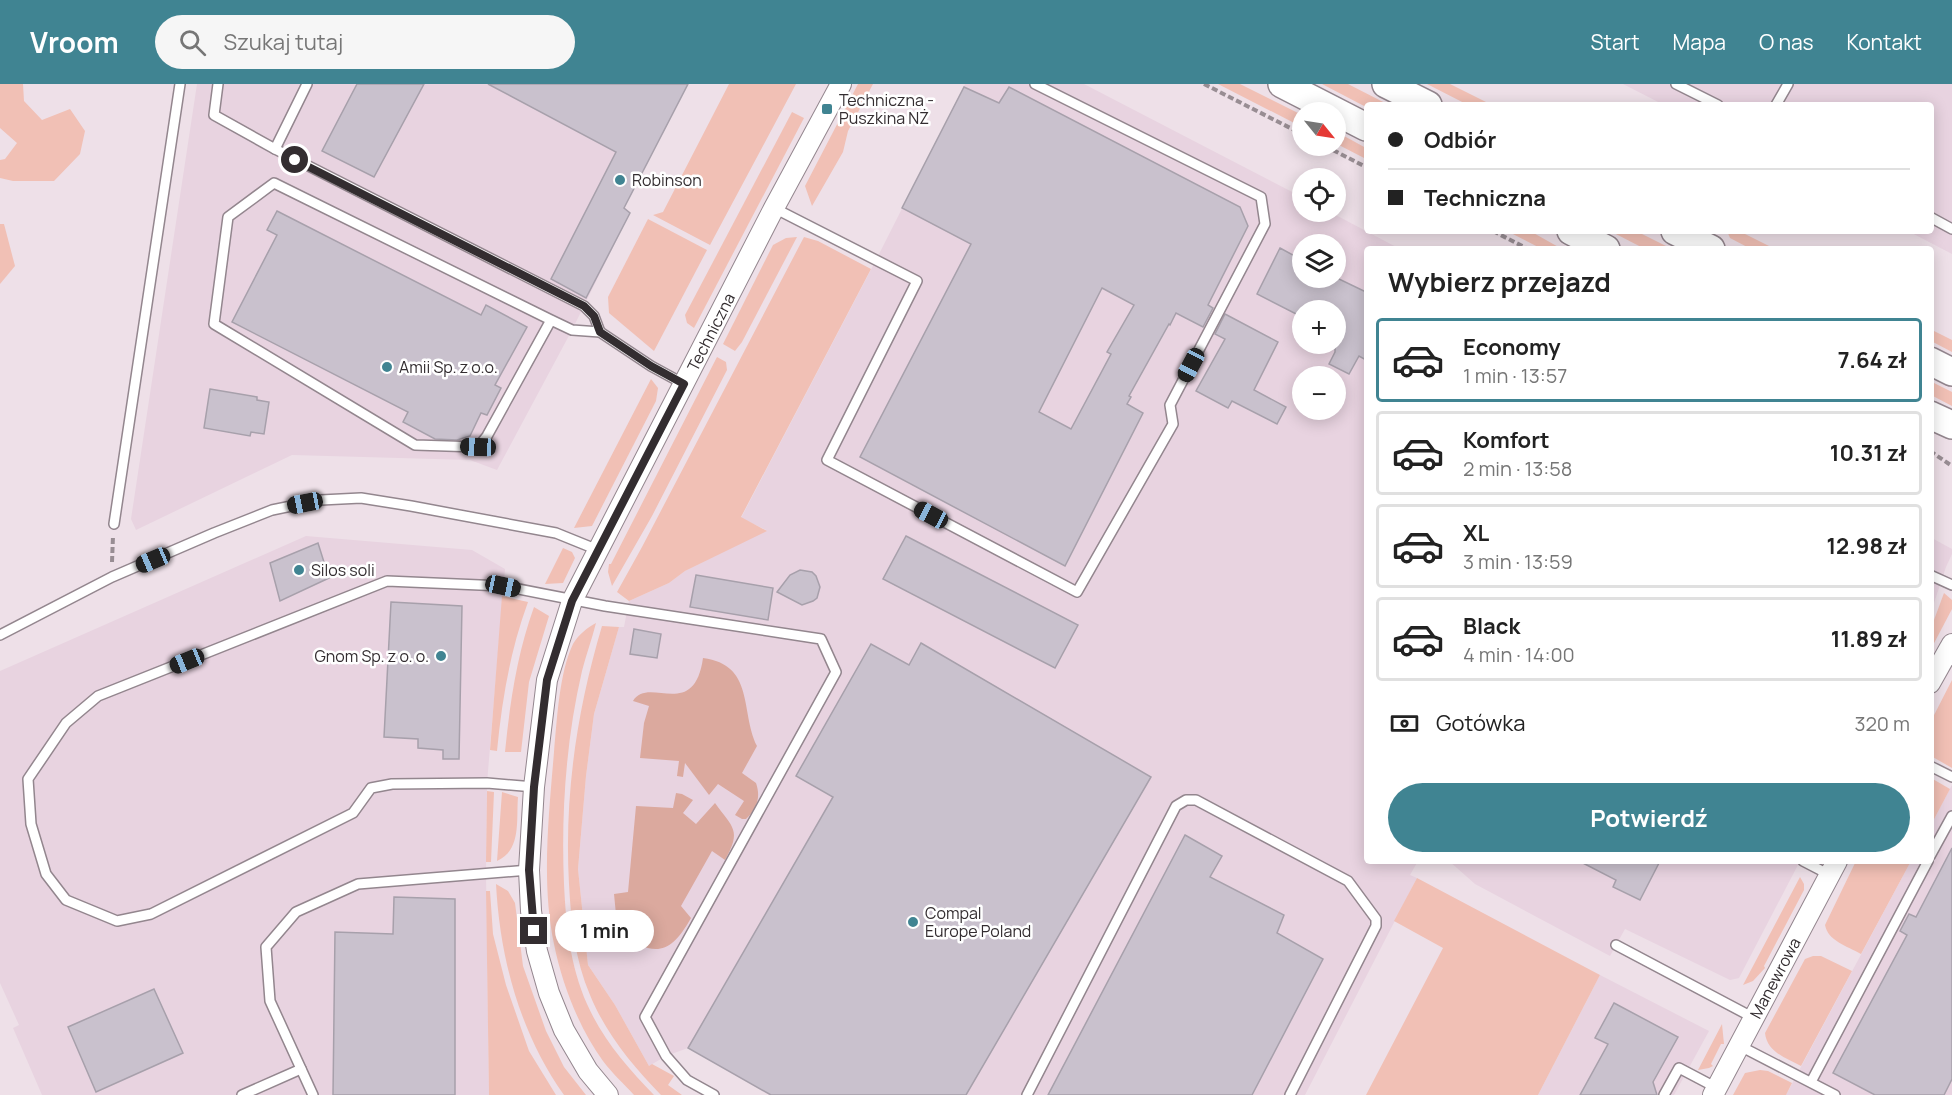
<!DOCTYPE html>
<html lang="pl">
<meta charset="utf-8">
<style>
:root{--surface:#fff;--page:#f6f6f6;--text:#222;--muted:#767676;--line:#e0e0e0;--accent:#408492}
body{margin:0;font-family:Manrope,sans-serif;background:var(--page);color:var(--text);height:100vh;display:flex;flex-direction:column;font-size:22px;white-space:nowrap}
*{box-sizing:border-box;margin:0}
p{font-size:20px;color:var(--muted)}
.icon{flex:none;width:33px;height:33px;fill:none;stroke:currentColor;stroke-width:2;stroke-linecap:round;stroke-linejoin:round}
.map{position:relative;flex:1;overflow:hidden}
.details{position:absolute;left:1364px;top:162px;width:570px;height:618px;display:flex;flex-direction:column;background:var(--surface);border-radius:6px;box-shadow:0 3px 15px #0003}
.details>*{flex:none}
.banner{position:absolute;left:1364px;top:18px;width:570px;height:132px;border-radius:6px;box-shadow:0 3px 15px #0003;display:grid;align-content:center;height:132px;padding:0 24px;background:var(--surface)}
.needle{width:39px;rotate:120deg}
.fabs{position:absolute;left:1292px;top:18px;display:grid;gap:12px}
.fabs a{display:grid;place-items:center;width:54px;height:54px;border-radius:50%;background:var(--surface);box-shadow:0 3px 15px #0003;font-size:30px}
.end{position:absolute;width:27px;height:27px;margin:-14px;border:8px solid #332d30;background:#fff;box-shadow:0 0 0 3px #fff}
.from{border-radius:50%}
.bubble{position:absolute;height:42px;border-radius:21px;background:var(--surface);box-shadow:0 3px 15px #0003;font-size:20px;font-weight:700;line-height:42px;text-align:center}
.car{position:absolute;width:18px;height:36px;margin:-18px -9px;border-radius:8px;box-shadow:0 0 4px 2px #0007;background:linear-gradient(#222 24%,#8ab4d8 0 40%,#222 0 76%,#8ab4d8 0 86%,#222 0)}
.banner b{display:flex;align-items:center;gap:21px;height:57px;font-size:22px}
.banner b+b{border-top:2px solid var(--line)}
.banner i{width:15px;height:15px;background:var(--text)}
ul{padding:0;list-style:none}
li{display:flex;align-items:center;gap:18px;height:84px;margin:0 12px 9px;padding:0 12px;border:3px solid var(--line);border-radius:6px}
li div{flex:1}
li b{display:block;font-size:22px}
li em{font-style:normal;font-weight:700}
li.current{border-color:var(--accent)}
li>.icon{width:54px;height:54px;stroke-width:1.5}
h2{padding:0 24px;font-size:27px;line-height:72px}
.pay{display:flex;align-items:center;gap:15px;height:66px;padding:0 24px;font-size:22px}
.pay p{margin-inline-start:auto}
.primary-button{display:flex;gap:12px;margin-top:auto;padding:12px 24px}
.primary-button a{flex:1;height:69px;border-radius:36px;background:var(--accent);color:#fff;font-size:24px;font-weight:700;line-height:69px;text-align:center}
header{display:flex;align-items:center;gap:36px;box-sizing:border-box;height:84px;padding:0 30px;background:var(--accent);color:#fff}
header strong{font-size:28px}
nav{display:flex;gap:33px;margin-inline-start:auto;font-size:21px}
.search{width:420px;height:54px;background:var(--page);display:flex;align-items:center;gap:15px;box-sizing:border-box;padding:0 21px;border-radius:33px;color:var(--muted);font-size:22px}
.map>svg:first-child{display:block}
.built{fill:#e8d3e0;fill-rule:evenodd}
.green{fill:#f1c0b5}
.forest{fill:#dba99e}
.building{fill:#c9c1cd;stroke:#a7a0ab;stroke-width:1.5;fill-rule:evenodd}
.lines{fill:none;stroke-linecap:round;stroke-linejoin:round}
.lane-casing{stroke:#93868e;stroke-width:12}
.street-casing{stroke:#93868e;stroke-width:22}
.secondary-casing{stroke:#93868e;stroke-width:30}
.path{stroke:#988d93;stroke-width:4;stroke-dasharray:6 3;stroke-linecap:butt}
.lane{stroke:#fff;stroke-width:9}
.street{stroke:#fff;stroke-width:20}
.secondary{stroke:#fff;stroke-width:27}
.route{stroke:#332d30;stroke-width:8}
.poi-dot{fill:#408492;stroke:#fff;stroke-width:2}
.labels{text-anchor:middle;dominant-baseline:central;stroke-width:5;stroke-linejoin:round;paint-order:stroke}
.poi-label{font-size:16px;fill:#332d30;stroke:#fff;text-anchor:start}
.street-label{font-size:16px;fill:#332d30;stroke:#fff}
</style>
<header>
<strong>Vroom</strong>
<div class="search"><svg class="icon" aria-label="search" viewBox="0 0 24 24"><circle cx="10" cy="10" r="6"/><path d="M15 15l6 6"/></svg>Szukaj tutaj</div>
<nav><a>Start</a><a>Mapa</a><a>O nas</a><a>Kontakt</a></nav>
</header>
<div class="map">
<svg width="1952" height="1011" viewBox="0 0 1952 1011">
<rect width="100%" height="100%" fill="#eee0e8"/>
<g class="built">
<polygon points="197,0 688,0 624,124 630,129 572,246 497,386 470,376 292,371 136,446 131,435"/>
<path d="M965,0h119l218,113v15h28l70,37h-34v612h52l-8,14 7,3 -112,217h-536l-81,-47 -22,8 -17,10 -34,-61 -27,-40 -10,-96 8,-93 8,-62 25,-87h5l5,-26 40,-18 16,-12 81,-41 -25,-12 135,-258zM1302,160h33v34h-33zM1302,226h33v34h-33zM1302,292h33v34h-33z"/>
<polygon points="1623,0 1952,0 1952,170 1908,147 1930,147 1930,21 1664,21"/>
<polygon points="306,452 472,466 505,485 487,699 486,789 489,1011 42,1011 13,944 19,941 0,899 0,587"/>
<polygon points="1930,453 1952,465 1952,470 1946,483 1931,528"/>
<polygon points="1952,701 1952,1011 1786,1011 1911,777 1930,777 1931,741"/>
<polygon points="1449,777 1800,777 1739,894 1730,896 1625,845 1610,872 1475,800"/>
<polygon points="1600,891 1709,947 1674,1011 1538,1011"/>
</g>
<g class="green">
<polygon points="0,0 23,0 24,17 42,36 70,25 85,47 80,70 54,97 13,97 0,94 0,76 5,75 17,59 0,44"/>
<polygon points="729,0 796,0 710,161 653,131 663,128"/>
<polygon points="858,0 873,0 848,47 843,68 812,122 805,102"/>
<polygon points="1218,0 1240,0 1302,31 1302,43"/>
<polygon points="1322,0 1348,0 1389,21 1366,21 1366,23"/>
<polygon points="1427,0 1450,0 1492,21 1468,21"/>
<polygon points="792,28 804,34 694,244 687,239 685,231"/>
<polygon points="1335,47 1366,64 1366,75 1335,59"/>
<polygon points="648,135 707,166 654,267 609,229 608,213"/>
<polygon points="0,140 4,140 15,182 0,200"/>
<polygon points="1507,147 1530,147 1562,165 1542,165"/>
<polygon points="1610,147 1636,147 1672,165 1645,165"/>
<polygon points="1727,147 1739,147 1775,165 1751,165 1730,154"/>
<polygon points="797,153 742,258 735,267 723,260 773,161 786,154"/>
<polygon points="804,153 818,157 871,185 741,433 767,447 685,487 669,499 629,517 617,508 642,463"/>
<polygon points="1930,245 1952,256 1952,268 1931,257"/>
<polygon points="717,273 726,278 727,286 652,432 612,502 608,488 609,480 611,480"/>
<polygon points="651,295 658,304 656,317 592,442 574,444"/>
<polygon points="1930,297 1952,308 1952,322 1931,311"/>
<polygon points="563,464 572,468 575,474 563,499 545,500"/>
<polygon points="1944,509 1952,516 1952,525 1931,565 1931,544"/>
<path d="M502,512l26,6c-18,49 -26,98 -31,149l-7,-1z"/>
<path d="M534,523l15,9 -20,66 -8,70h-16c5,-50 12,-98 29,-145z"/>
<path d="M596,539c-4,16 -10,32 -14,48 -16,69 -21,142 -18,213 2,41 6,81 23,120 16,36 40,63 67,91h-20c-10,-11 -22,-22 -31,-34 -24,-33 -41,-77 -49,-117 -13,-61 -5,-131 0,-192 3,-31 5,-79 19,-108 5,-9 15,-17 23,-21z"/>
<path d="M602,542l17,1 -25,87 -8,62 -8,93 10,96 27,40 34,61 3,-2 22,12 -6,9 14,10h-21c-29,-30 -55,-61 -71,-100 -15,-35 -19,-73 -21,-111 -5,-88 8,-174 33,-258z"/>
<polygon points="1952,596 1952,684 1931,672 1931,637"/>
<polygon points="1931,694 1950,705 1931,741"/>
<polygon points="487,707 494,708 491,778 486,778"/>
<path d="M502,708l16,5c-2,22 4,53 -21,64z"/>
<path d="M1856,777h55l-50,93c-14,-8 -33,-13 -36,-29z"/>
<polygon points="1800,793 1804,800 1804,806 1764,882 1765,884 1753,897 1743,901"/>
<polygon points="1417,794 1600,891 1538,1011 1366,1011 1443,864 1394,837"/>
<path d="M496,800l12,7 7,12 8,63 23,65 18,36 22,28h-22c-44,-62 -64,-136 -68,-211z"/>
<polygon points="486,807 490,807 493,850 506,901 529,967 556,1011 489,1011"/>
<path d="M1813,872h8l31,15 -51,95c-15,-8 -34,-14 -36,-33l40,-74z"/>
<polygon points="1722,940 1724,960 1721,960 1711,980 1713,982 1709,984 1698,986"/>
<polygon points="1760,986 1768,987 1792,999 1786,1011 1733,1011 1745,989"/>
</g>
<g class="forest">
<path d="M703,574c52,7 37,53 54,88l-15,27 14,10c5,14 1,26 -10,36h-4l-7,-4 9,-14 -26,-17 -9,11 -24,-32 -2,14 -6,-1 2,-15 -39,-3 4,-35 5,-17 -16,-5c15,-26 61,21 70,-43z"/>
<path d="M676,709l6,1 11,6 -10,13 13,11 19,-21c18,25 27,27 10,57l-13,-9 -31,55 10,12c-22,39 -36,37 -73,17l-4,-41 14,-2 8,-86 37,2z"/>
</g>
<g class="building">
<polygon points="357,0 424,0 374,93 322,67"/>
<polygon points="488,0 688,0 624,124 630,129 586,214 551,195 616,68"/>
<path d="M964,3l35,16 10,-16 231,120 8,19 -40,79 5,3 -10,19 -27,-14 -6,12 -1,-1 -40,72 2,1 -4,7 16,9 -78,153 -205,-109 111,-213 -69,-36zM1102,204l32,17 -27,47 4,2 -40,75 -32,-17z"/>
<polygon points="277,127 481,231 486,221 527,243 495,301 501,304 487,331 481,329 470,352 457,356 435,355 403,338 408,328 232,238 277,151 267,146"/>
<polygon points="1280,164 1302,176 1302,194 1337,194 1366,208 1366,276 1359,272 1349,290 1329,280 1335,268 1335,226 1302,226 1302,233 1257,210"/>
<polygon points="1225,230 1278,258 1254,306 1286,323 1277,340 1232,317 1228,324 1196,307 1225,255 1215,250"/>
<polygon points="210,305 257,313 257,316 269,318 264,350 251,348 250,352 204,344"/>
<polygon points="906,452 1078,541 1055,584 883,495"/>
<polygon points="318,459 329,494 280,517 270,479"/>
<polygon points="800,486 812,488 816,492 820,503 817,514 813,517 802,521 777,508 790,491"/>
<polygon points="696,491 773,504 768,536 690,523"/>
<polygon points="391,518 462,522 459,675 443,675 443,666 418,664 418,655 384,653"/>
<polygon points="634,545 661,550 657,574 630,570"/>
<polygon points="921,559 1151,693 966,1011 771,1011 688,964 833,713 796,692 871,560 909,581"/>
<polygon points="1185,751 1222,772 1210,793 1284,831 1277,849 1323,875 1252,1011 1048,1011"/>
<polygon points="1952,764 1952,995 1944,1011 1875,1011 1833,989 1907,851 1900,847 1909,830 1916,833"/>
<polygon points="1579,777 1660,777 1640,816 1613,803 1616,796"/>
<polygon points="394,813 455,815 455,1011 333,1011 335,848 393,850"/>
<polygon points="154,905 183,969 96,1008 68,943"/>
<polygon points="1614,919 1678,953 1653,998 1657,1011 1580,1011 1608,960 1595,954"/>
</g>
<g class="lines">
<g class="lane-casing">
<g id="lane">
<polyline points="218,0 214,31 275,65"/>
<polyline points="307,0 275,65 584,222 594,232 600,248"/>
<polyline points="1676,0 1718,21"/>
<polyline points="1776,21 1788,0"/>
<polyline points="774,124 917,197 827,376 1077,508 1173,340 1170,321 1265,140 1261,113 1035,0"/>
<polyline points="1930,133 1952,145"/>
<polyline points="551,236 487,352 478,363 415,361 214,240 228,133 274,99 551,236 572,246 600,248 651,282 684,300"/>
<polyline points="114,440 180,0"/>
<polyline points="1930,491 1952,501"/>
<polyline points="0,551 112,493 214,449 272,426 321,416 361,414 411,422 556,449 598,466"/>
<polyline points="1930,682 1952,693"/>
<polyline points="534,703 487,699 392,700 371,704 353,729 151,830 117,837 66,816 46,790 31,740 28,695 66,639 98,612 387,497 503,502 605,522 821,555 836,588 645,933 666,972 687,996 714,1011"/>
<polyline points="1930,772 1952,732"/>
<polyline points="1803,777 1830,791"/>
<polyline points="1616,861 1754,934"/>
<polyline points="1740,962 1835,1011"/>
<polyline points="1811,998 1928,777"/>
<polyline points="242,1011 301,985"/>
<polyline points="313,1011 270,917 266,863 296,828 358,800 529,786"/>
<polyline points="1027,1011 1176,722 1186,716 1196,716 1348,797 1376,835 1376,842 1290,1011"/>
<polyline points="1664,1011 1679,984 1717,1004"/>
</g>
</g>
<g class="street-casing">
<g id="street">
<polyline points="1930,599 1952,560"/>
<polyline points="608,1011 588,987 564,946 549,909 537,867 531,827 529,786 534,703 547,596 572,517 774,124 841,0"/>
<polyline points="1713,1011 1837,777"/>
</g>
</g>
<g class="secondary-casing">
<g id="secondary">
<polyline points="1282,0 1366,43"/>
<polyline points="1386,0 1428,21"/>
<polyline points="1571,147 1606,165"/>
<polyline points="1675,147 1711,165"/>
<polyline points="1930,277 1952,288"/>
<polyline points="1930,331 1952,341"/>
</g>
</g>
<g class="path">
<polyline points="1204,0 1302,50"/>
<polyline points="1325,62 1366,83"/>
<polyline points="1493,147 1528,165"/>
<polyline points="1930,367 1952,382"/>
<polyline points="112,478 113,452"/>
</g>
<use href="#lane" class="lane"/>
<use href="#street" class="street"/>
<use href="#secondary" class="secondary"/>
</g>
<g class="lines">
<polyline class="route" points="295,76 584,222 594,232 600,248 651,282 684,300 572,517 547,596 534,703 529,786 534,847"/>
</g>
<g class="poi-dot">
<rect x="821" y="19" width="12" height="12" rx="3"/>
<circle cx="620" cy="96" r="6"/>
<circle cx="387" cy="283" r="6"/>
<circle cx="299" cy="486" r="6"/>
<circle cx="441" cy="572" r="6"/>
<circle cx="913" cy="838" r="6"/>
</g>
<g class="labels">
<g class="poi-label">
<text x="839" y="16">Techniczna -<tspan x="839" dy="18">Puszkina NŻ</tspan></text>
<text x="632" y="96">Robinson</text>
<text x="399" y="283">Amii Sp. z o.o.</text>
<text x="311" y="486">Silos soli</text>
<text x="429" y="572" text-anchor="end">Gnom Sp. z o. o.</text>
<text x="925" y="829">Compal<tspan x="925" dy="18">Europe Poland</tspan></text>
</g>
<g class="street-label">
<text transform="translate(711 248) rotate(-63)">Techniczna</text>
<text transform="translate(1775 894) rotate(-62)">Manewrowa</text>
</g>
</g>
</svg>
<div class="fabs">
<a><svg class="needle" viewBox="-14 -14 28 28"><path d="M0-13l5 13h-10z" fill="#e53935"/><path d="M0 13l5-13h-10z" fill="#767676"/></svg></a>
<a><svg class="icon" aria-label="locate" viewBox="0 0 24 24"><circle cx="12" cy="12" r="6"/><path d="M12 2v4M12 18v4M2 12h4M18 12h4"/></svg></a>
<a><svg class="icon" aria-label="layers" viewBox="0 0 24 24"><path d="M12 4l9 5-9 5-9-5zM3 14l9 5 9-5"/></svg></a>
<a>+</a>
<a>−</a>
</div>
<i class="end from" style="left:295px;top:76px"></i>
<i class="end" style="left:534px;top:847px"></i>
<div class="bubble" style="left:555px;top:826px;width:99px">1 min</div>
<i class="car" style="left:1191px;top:281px;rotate:208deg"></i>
<i class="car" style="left:478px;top:363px;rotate:272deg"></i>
<i class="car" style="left:305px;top:419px;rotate:259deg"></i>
<i class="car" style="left:931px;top:431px;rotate:298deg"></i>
<i class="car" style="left:153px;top:476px;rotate:247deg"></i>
<i class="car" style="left:503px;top:502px;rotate:102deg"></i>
<i class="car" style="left:187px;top:577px;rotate:248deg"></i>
<div class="banner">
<b><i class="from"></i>Odbiór</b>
<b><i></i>Techniczna</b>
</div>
<section class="details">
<h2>Wybierz przejazd</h2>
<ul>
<li class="current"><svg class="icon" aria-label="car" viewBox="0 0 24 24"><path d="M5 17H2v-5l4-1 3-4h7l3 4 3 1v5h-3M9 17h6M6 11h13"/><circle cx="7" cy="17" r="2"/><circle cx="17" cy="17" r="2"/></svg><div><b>Economy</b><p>1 min · 13:57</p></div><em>7.64 zł</em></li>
<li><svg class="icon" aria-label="car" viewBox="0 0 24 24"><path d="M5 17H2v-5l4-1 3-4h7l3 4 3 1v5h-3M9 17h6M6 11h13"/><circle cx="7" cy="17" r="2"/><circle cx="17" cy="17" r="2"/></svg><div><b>Komfort</b><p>2 min · 13:58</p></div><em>10.31 zł</em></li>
<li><svg class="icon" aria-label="car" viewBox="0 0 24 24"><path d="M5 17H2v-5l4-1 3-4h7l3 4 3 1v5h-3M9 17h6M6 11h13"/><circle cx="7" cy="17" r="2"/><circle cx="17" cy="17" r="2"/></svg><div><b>XL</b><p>3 min · 13:59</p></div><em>12.98 zł</em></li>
<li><svg class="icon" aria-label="car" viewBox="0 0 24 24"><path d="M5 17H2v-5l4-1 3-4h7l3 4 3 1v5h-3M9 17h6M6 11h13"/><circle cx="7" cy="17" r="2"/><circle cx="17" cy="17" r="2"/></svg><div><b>Black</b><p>4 min · 14:00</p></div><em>11.89 zł</em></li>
</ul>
<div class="pay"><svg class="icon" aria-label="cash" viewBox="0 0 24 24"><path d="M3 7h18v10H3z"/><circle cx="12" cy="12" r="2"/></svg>Gotówka<p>320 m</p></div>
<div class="primary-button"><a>Potwierdź</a></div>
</section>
</div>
